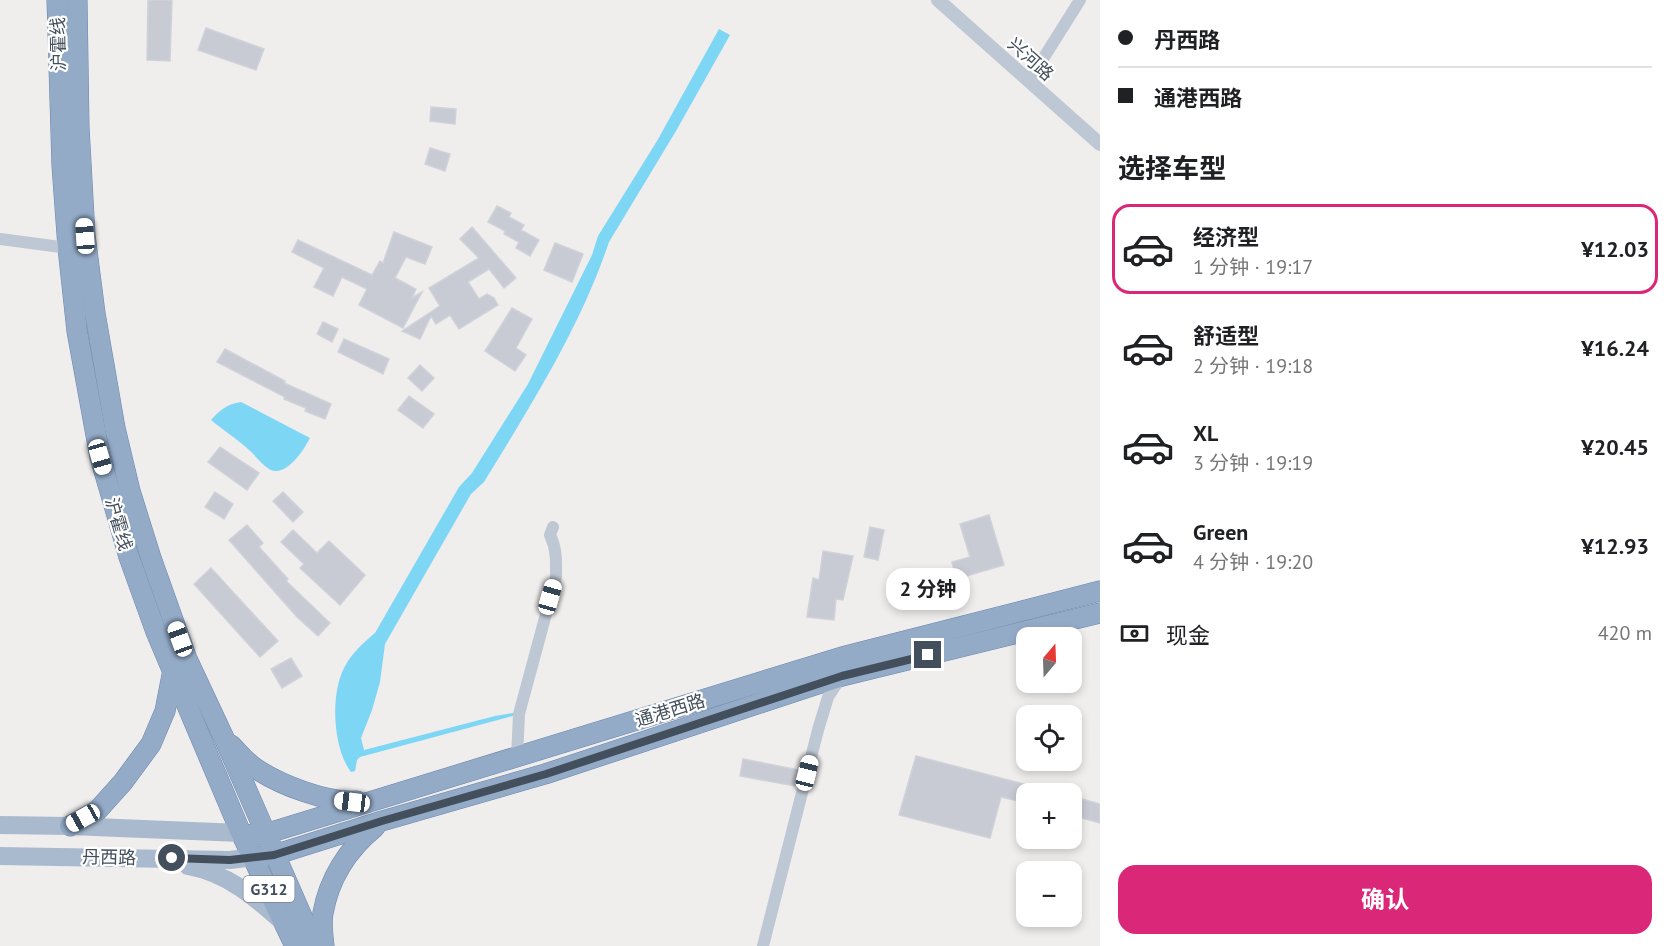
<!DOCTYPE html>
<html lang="zh">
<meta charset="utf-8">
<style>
:root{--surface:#fff;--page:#f2f2f2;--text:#202124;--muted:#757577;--line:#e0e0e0;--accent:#db2777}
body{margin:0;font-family:"PT Sans","Noto Sans SC",sans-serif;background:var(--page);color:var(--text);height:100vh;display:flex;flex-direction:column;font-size:22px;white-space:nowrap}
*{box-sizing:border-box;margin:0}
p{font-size:20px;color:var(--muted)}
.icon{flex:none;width:33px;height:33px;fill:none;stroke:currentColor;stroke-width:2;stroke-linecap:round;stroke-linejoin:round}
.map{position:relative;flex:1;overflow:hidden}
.details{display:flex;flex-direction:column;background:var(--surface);width:570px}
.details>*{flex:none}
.banner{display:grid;align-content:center;height:132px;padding:0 18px;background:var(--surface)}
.needle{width:39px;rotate:19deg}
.fabs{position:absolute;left:1016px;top:627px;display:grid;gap:12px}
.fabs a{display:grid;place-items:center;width:66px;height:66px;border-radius:12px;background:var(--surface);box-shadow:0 3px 9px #0003;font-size:30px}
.end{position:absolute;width:27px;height:27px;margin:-14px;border:8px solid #434f5c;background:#fff;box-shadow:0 0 0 3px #fff}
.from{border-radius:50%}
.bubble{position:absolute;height:42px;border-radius:18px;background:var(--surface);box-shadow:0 3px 9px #0003;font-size:20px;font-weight:700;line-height:42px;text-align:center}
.car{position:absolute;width:18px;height:36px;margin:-18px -9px;border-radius:8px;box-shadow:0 0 4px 2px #0007;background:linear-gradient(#fff 24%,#345 0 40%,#fff 0 76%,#345 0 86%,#fff 0)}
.banner b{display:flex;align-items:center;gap:21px;height:57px;font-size:22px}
.banner b+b{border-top:2px solid var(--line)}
.banner i{width:15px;height:15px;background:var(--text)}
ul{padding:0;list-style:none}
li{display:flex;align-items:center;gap:18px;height:90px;margin:0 12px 9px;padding:0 6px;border:3px solid transparent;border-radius:18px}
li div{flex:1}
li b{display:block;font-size:22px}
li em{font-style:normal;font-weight:700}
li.selected{border-color:var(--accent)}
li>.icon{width:54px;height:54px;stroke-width:1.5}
h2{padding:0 18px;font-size:27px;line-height:72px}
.pay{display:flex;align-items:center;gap:15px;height:66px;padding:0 18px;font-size:22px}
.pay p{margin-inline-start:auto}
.action{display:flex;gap:12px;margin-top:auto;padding:12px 18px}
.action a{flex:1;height:69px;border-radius:18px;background:var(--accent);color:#fff;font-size:24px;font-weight:700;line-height:69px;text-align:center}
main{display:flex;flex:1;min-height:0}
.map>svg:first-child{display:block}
.water{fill:#7ed6f5}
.building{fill:#c8cbd4;stroke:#d0d2da;stroke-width:1.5}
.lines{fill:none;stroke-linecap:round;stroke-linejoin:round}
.trunk-casing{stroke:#6a87ae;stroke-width:21}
.minor{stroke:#bec8d4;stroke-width:12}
.tertiary{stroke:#bec8d4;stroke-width:14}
.primary{stroke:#a9bacf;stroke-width:18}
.trunk{stroke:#94abc8;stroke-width:20}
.route{stroke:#434f5c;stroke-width:8}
.labels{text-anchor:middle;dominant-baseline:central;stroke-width:4.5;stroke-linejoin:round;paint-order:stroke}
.shield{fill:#fff;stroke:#7b848d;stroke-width:1.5}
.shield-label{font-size:16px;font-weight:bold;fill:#434f5c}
.street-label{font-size:18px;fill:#434f5c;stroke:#fff}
</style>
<main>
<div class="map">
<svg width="1100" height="946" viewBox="0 0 1100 946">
<rect width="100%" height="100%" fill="#f0eded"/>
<g class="water">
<path d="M719,29l11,6 -54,96 -67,111c-29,86 -78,163 -125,240l-13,12 -86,150 -5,38 -8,28 -11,28 3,12 131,-34 18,-3v3l-153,41 -3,3 -2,11 -4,1c-18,-23 -21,-77 -7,-104 7,-14 19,-25 31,-35l84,-146 13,-14 56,-89 64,-129 6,-19 59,-95z"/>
<path d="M241,402l69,36c-6,12 -25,41 -41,31 -8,-5 -14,-14 -21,-20 -11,-10 -25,-19 -37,-29 9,-10 16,-16 30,-18z"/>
</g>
<g class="building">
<polygon points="148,0 172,0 170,61 147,60"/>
<polygon points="206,28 264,49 256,70 198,50"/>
<polygon points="431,107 456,109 455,124 430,121"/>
<polygon points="430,148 450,154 445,171 425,164"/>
<polygon points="497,206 511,213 509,217 524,225 521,230 539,240 530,256 516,248 519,242 504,234 505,231 488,222"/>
<polygon points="472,227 516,278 504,288 489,269 468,282 479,299 487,294 494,298 498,305 459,329 450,315 436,324 431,316 420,339 402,331 440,306 429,288 479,258 460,239"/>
<polygon points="394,232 432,247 425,264 406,257 395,278 416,289 412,298 422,292 403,328 359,305 367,289 342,277 333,296 314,287 324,268 292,252 298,240 372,275 380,261 383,263"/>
<polygon points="555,243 583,254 572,282 544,270"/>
<polygon points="512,308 532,319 516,348 526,355 515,371 485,351"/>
<polygon points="323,322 338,329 332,342 317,334"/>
<polygon points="344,339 389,359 383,374 338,352"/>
<polygon points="225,349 285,381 284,383 331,404 325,419 305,411 306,408 284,399 285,397 217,362"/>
<polygon points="420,365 434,378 422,391 408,378"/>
<polygon points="409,396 434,414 423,428 398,410"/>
<polygon points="220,447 259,473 247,490 208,462"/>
<polygon points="215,492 233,504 224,519 205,507"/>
<polygon points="283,492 303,512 293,522 273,501"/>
<polygon points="989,515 1004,565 956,579 952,562 970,557 960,524"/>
<polygon points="247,525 263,543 259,547 288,579 286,581 330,623 318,636 297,617 229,540"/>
<polygon points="870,527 884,530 878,560 864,557"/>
<polygon points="293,530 317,553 329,541 365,575 340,605 300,568 304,564 281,542"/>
<polygon points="823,551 853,556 843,600 836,599 834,620 807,617 813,578 819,580"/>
<polygon points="211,568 278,641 260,657 194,584"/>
<polygon points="291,658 302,676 282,688 271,669"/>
<polygon points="916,756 1047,790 1046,794 1026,794 1026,803 1001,797 990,838 899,815"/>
<polygon points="743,759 799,770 795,786 740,776"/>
<polygon points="1071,796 1100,804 1100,823 1071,815"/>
</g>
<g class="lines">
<g class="trunk-casing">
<g id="trunk">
<polyline points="57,0 62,166 68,248 77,331 100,457 129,557 156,632 241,833 295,946"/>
<polyline points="77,0 79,127 85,235 95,313 115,428 130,491 151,558 187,659 224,738 315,946"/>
<path d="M231,745c8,8 15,17 24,23 25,17 72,35 102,33"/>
<polyline points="70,826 97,811 123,782 151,744 165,711 173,670"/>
<polyline points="253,834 265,834 842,657 1100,591"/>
<polyline points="262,856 274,855 382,821 545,774 842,676 1100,613"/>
<path d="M324,946c-1,-10 -3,-22 -1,-33 6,-34 25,-64 52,-86"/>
</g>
</g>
<g class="minor">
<polyline points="1029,81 1080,0"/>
<polyline points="0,239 68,248"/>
<path d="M517,758l2,-44 37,-137c0,-15 1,-28 -6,-42l3,-8"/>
<polyline points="763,946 818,730 828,697 841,677"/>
</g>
<polyline class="tertiary" points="938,0 1100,144"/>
<g class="primary">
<polyline points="0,825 70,826 241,833"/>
<polyline points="0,856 230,860 254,857"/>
<path d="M188,866c39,7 67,31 96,57"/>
</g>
<use href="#trunk" class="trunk"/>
</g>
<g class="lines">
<polyline class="route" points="172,858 230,860 274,855 382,821 546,774 842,676 928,655"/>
</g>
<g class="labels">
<rect class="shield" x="243.5" y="876" width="51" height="26" rx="4.5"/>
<g class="shield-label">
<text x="269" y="889">G312</text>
</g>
<g class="street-label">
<text transform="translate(58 44) rotate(-91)">沪霍线</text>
<text transform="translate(1031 59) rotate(42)">兴河路</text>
<text transform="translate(119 524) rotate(74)">沪霍线</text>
<text transform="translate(670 710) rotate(-17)">通港西路</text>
<text transform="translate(109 857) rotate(1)">丹西路</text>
</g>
</g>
</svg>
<div class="fabs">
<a><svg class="needle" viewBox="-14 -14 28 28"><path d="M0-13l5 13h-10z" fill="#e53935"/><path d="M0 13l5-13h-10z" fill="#757577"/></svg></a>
<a><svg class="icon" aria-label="locate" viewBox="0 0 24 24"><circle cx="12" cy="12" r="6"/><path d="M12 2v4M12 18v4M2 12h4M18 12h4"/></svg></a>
<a>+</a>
<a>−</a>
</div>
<i class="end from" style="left:172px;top:858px"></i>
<i class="end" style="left:928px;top:655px"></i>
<div class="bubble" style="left:886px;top:568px;width:84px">2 分钟</div>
<i class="car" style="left:85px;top:236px;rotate:356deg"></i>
<i class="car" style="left:100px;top:457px;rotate:164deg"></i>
<i class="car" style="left:550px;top:597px;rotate:16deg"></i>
<i class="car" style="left:180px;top:639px;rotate:340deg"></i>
<i class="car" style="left:807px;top:773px;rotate:14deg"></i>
<i class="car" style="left:352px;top:802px;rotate:277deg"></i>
<i class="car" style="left:83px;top:818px;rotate:241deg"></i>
</div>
<section class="details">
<div class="banner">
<b><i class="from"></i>丹西路</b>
<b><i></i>通港西路</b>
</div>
<h2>选择车型</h2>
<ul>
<li class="selected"><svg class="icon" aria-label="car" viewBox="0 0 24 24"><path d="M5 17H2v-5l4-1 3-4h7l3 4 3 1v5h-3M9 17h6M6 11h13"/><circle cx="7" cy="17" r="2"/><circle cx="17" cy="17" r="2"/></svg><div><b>经济型</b><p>1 分钟 · 19:17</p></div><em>¥12.03</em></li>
<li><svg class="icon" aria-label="car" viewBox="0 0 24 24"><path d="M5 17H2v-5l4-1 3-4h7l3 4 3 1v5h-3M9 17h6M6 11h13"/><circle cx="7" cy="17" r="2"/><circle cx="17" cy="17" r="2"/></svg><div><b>舒适型</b><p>2 分钟 · 19:18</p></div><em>¥16.24</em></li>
<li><svg class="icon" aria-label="car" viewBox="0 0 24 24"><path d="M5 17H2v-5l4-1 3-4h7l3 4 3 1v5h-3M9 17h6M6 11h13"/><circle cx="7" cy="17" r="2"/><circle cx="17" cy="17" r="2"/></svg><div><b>XL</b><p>3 分钟 · 19:19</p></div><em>¥20.45</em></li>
<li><svg class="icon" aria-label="car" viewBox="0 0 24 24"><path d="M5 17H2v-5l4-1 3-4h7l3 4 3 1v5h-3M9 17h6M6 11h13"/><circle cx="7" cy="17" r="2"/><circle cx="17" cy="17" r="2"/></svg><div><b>Green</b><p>4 分钟 · 19:20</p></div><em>¥12.93</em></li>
</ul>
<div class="pay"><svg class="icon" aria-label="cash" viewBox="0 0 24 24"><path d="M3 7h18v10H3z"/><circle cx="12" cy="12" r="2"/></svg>现金<p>420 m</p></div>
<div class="action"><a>确认</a></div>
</section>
</main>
